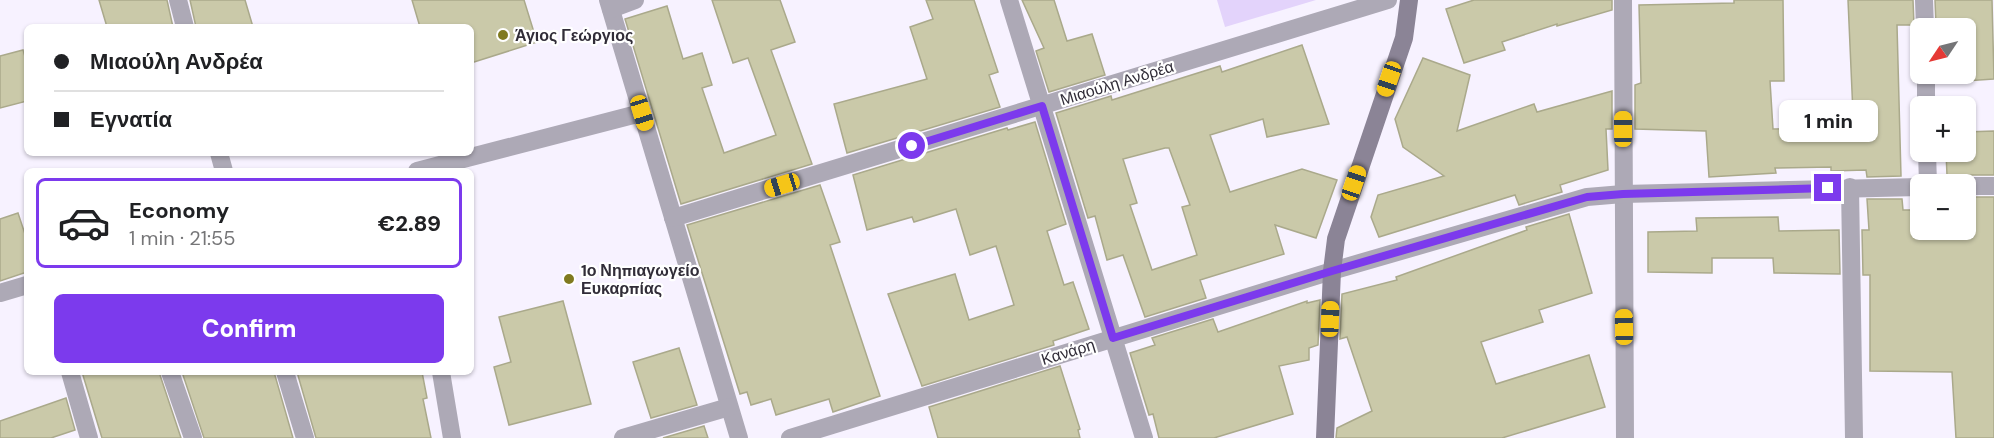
<!DOCTYPE html>
<meta charset="utf-8">
<style>
:root{--surface:#fff;--page:#f2f2f2;--text:#202124;--muted:#757577;--line:#e0e0e0;--accent:#7c3aed}
body{margin:0;font-family:"DM Sans",sans-serif;background:var(--page);color:var(--text);height:100vh;display:flex;flex-direction:column;font-size:22px;white-space:nowrap}
*{box-sizing:border-box;margin:0}
p{font-size:20px;color:var(--muted)}
.icon{flex:none;width:33px;height:33px;fill:none;stroke:currentColor;stroke-width:2;stroke-linecap:round;stroke-linejoin:round}
.map{position:relative;flex:1;overflow:hidden}
.drawer{position:absolute;left:24px;top:168px;width:450px;height:207px;display:flex;flex-direction:column;background:var(--surface);border-radius:9px;box-shadow:0 2px 4px #0004}
.drawer>*{flex:none}
.top-card{position:absolute;left:24px;top:24px;width:450px;height:132px;border-radius:9px;box-shadow:0 2px 4px #0004;display:grid;align-content:center;height:132px;padding:0 30px;background:var(--surface)}
.needle{width:39px;rotate:235deg}
.tools{position:absolute;left:1910px;top:18px;display:grid;gap:12px}
.tools a{display:grid;place-items:center;width:66px;height:66px;border-radius:9px;background:var(--surface);box-shadow:0 2px 4px #0004;font-size:30px}
.end{position:absolute;width:27px;height:27px;margin:-14px;border:8px solid #7c3aed;background:#fff;box-shadow:0 0 0 3px #fff}
.from{border-radius:50%}
.bubble{position:absolute;height:42px;border-radius:9px;background:var(--surface);box-shadow:0 2px 4px #0004;font-size:20px;font-weight:800;line-height:42px;text-align:center}
.car{position:absolute;width:18px;height:36px;margin:-18px -9px;border-radius:8px;box-shadow:0 0 4px 2px #0007;background:linear-gradient(#f5c518 24%,#345 0 40%,#f5c518 0 76%,#345 0 86%,#f5c518 0)}
.top-card b{display:flex;align-items:center;gap:21px;height:57px;font-size:22px}
.top-card b+b{border-top:2px solid var(--line)}
.top-card i{width:15px;height:15px;background:var(--text)}
ul{padding:10px 0 0;list-style:none}
li{display:flex;align-items:center;gap:18px;height:90px;margin:0 12px 9px;padding:0 18px;border:3px solid transparent;border-radius:9px}
li div{flex:1}
li b{display:block;font-size:22px}
li em{font-style:normal;font-weight:800}
li.on{border-color:var(--accent)}
li>.icon{width:54px;height:54px;stroke-width:1.5}
.primary-button{display:flex;gap:12px;margin-top:auto;padding:12px 30px}
.primary-button a{flex:1;height:69px;border-radius:9px;background:var(--accent);color:#fff;font-size:24px;font-weight:800;line-height:69px;text-align:center}
.map>svg:first-child{display:block}
.green{fill:#e3d3fb}
.building{fill:#cac9a9;stroke:#aaa98b;stroke-width:1.5;fill-rule:evenodd}
.lines{fill:none;stroke-linecap:round;stroke-linejoin:round}
.street{stroke:#ada9b6;stroke-width:18}
.secondary{stroke:#8b8496;stroke-width:18}
.route{stroke:#7c3aed;stroke-width:8}
.poi-dot{fill:#807a1f;stroke:#fff;stroke-width:2}
.labels{text-anchor:middle;dominant-baseline:central;stroke-width:4.5;stroke-linejoin:round;paint-order:stroke}
.poi-label{font-size:16px;font-weight:bold;fill:#312d38;stroke:#fff;text-anchor:start}
.street-label{font-size:16px;fill:#312d38;stroke:#fff}
</style>
<div class="map">
<svg width="1994" height="438" viewBox="0 0 1994 438">
<rect width="100%" height="100%" fill="#f7f2ff"/>
<polygon class="green" points="1217,0 1316,0 1225,27"/>
<g class="building">
<polygon points="99,0 167,0 173,27 107,27"/>
<polygon points="190,0 245,0 253,27 196,27"/>
<polygon points="412,0 524,0 537,42 471,63 471,27 420,27"/>
<polygon points="712,0 780,0 795,42 771,50 812,164 681,204 625,19 667,6 683,59 702,53 712,85 702,88 724,153 776,135 748,58 733,63"/>
<polygon points="926,0 974,0 998,72 989,75 1000,107 847,153 834,104 927,79 910,27 933,19"/>
<polygon points="1022,0 1054,0 1067,41 1092,34 1105,75 1049,92 1036,51 1044,48"/>
<polygon points="1474,0 1612,0 1612,10 1557,26 1557,24 1502,42 1505,50 1464,63 1446,9"/>
<polygon points="1734,0 1783,0 1784,81 1770,81 1773,129 1829,127 1829,114 1853,114 1848,0 1913,0 1914,25 1897,25 1901,176 1867,177 1866,170 1831,171 1831,167 1775,168 1776,173 1709,177 1706,131 1635,129 1635,85 1641,83 1639,5 1734,3"/>
<polygon points="1935,0 1992,0 1994,79 1965,81 1965,25 1936,25"/>
<path d="M1302,45l27,79 -62,13 -4,-18 -53,16 20,57 72,-23 35,11 -21,58 -41,-13 9,29 -84,26 6,18 -61,19 -22,-62 -16,5 -12,-44 -7,2 -32,-105 55,-17 1,4 108,-34 2,6zM1165,148h4l21,57 -8,2 15,48 -45,15 -22,-65 7,-2 -14,-44z"/>
<polygon points="23,50 27,63 27,101 0,108 0,56"/>
<polygon points="1423,58 1470,75 1457,131 1534,104 1537,112 1612,91 1612,129 1606,129 1608,170 1560,185 1562,192 1519,205 1515,195 1379,237 1371,217 1378,195 1444,176 1403,147 1395,119"/>
<polygon points="1035,122 1066,224 1047,231 1064,285 1073,282 1089,329 1053,341 1054,345 922,386 888,294 955,274 969,320 1014,305 996,246 970,255 956,209 914,222 912,217 867,230 853,175 1007,128 1008,130"/>
<polygon points="1994,131 1994,175 1947,175 1946,152 1965,152 1965,132"/>
<polygon points="820,185 840,242 830,245 880,396 833,412 829,399 776,415 771,399 751,405 747,392 740,394 687,225"/>
<polygon points="1965,197 1994,197 1994,438 1956,438 1952,372 1870,371 1870,275 1863,275 1862,230 1869,230 1867,199 1902,199 1903,210 1920,210 1920,230 1965,230"/>
<polygon points="18,213 27,240 27,272 0,281 0,219"/>
<polygon points="1569,214 1592,293 1539,310 1543,322 1481,342 1496,384 1589,355 1605,407 1502,438 1336,438 1337,428 1372,411 1347,337 1340,339 1342,294 1397,280 1396,277 1527,230 1526,227"/>
<polygon points="1778,217 1779,231 1839,230 1840,274 1774,273 1773,258 1712,258 1712,273 1648,272 1648,232 1697,231 1696,218"/>
<polygon points="1320,300 1318,345 1309,348 1309,360 1279,366 1293,414 1214,438 1159,438 1153,414 1149,415 1130,353 1155,345 1152,338 1213,319 1218,332 1307,301 1307,303"/>
<polygon points="563,301 591,404 509,425 494,367 511,362 499,317"/>
<polygon points="679,348 697,405 651,418 633,362"/>
<polygon points="1060,366 1080,429 1078,430 1080,438 938,438 929,407"/>
<polygon points="82,372 159,372 181,438 102,438"/>
<polygon points="182,372 274,372 293,438 204,438"/>
<polygon points="297,372 422,372 427,398 423,399 431,438 316,438"/>
<polygon points="66,398 75,430 51,438 0,438 0,421"/>
<polygon points="704,426 708,438 663,438"/>
</g>
<g class="lines">
<g class="street">
<polyline points="178,0 185,27"/>
<polyline points="608,0 739,438"/>
<polyline points="1009,0 1144,438"/>
<polyline points="1623,0 1625,438"/>
<polyline points="1924,0 1925,28"/>
<polyline points="611,9 635,0"/>
<polyline points="1926,74 1926,106"/>
<polyline points="1927,152 1928,184"/>
<polyline points="219,153 224,171"/>
<polyline points="417,171 641,113"/>
<polyline points="1965,186 1994,186"/>
<polyline points="1850,187 1854,438"/>
<polyline points="673,218 1388,0"/>
<polyline points="0,293 27,285"/>
<polyline points="70,372 89,438"/>
<polyline points="170,372 193,438"/>
<polyline points="285,372 305,438"/>
<polyline points="441,372 452,438"/>
<polyline points="623,438 729,407"/>
<polyline points="790,438 1332,271 1587,197 1623,194 1920,187"/>
</g>
<polyline class="secondary" points="1325,438 1332,271 1336,239 1404,38 1409,0"/>
</g>
<g class="lines">
<polyline class="route" points="912,146 1042,106 1113,338 1332,271 1587,197 1623,194 1828,188"/>
</g>
<g class="poi-dot">
<circle cx="503" cy="35" r="6"/>
<circle cx="569" cy="279" r="6"/>
</g>
<g class="labels">
<g class="poi-label">
<text x="515" y="35">Άγιος Γεώργιος</text>
<text x="581" y="270">1ο Νηπιαγωγείο<tspan x="581" dy="18">Ευκαρπίας</tspan></text>
</g>
<g class="street-label">
<text transform="translate(1117 83) rotate(-17)">Μιαούλη Ανδρέα</text>
<text transform="translate(1068 352) rotate(-17)">Κανάρη</text>
</g>
</g>
</svg>
<div class="tools">
<a><svg class="needle" viewBox="-14 -14 28 28"><path d="M0-13l5 13h-10z" fill="#e53935"/><path d="M0 13l5-13h-10z" fill="#757577"/></svg></a>
<a>+</a>
<a>−</a>
</div>
<i class="end from" style="left:912px;top:146px"></i>
<i class="end" style="left:1828px;top:188px"></i>
<div class="bubble" style="left:1779px;top:100px;width:99px">1 min</div>
<i class="car" style="left:1389px;top:79px;rotate:199deg"></i>
<i class="car" style="left:642px;top:113px;rotate:163deg"></i>
<i class="car" style="left:1623px;top:129px;rotate:0deg"></i>
<i class="car" style="left:1354px;top:183px;rotate:19deg"></i>
<i class="car" style="left:782px;top:185px;rotate:253deg"></i>
<i class="car" style="left:1330px;top:319px;rotate:2deg"></i>
<i class="car" style="left:1624px;top:327px;rotate:359deg"></i>
<div class="top-card">
<b><i class="from"></i>Μιαούλη Ανδρέα</b>
<b><i></i>Εγνατία</b>
</div>
<section class="drawer">
<ul>
<li class="on"><svg class="icon" aria-label="car" viewBox="0 0 24 24"><path d="M5 17H2v-5l4-1 3-4h7l3 4 3 1v5h-3M9 17h6M6 11h13"/><circle cx="7" cy="17" r="2"/><circle cx="17" cy="17" r="2"/></svg><div><b>Economy</b><p>1 min · 21:55</p></div><em>€2.89</em></li>
</ul>
<div class="primary-button"><a>Confirm</a></div>
</section>
</div>
